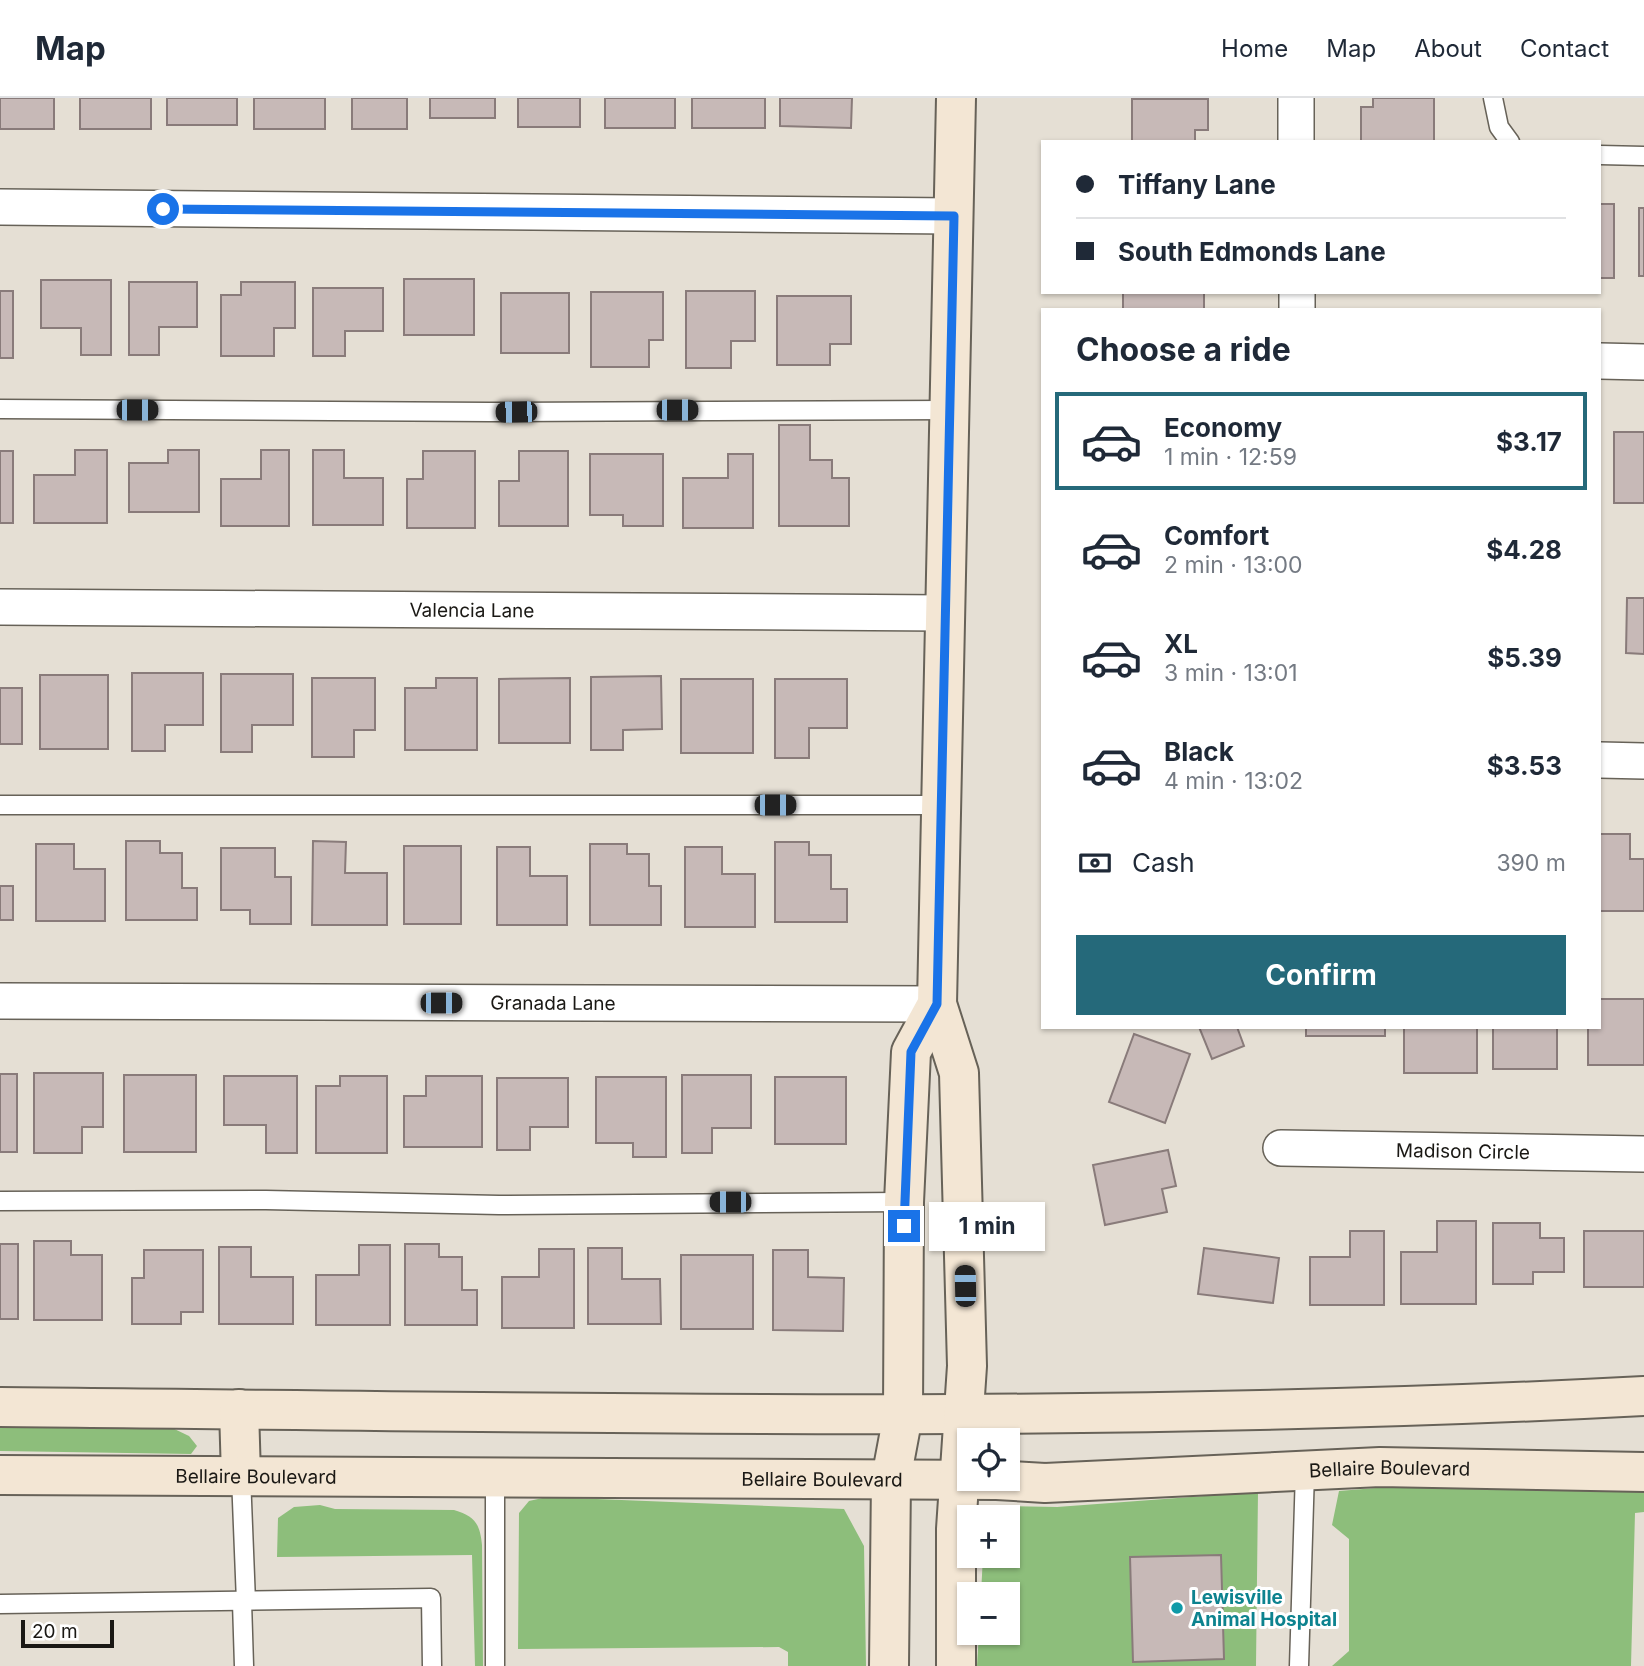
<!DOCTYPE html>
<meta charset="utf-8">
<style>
:root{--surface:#fff;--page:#f2f2f3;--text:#1f2937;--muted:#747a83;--line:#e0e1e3;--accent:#25697a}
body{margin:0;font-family:Inter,sans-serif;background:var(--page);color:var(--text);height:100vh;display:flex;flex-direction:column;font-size:26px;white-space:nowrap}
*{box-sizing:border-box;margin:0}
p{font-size:23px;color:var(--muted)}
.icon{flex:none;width:38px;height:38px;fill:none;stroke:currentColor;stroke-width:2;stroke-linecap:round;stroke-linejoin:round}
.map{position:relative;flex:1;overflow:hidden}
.panel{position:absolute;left:1041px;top:210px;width:560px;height:721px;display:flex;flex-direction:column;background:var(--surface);border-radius:0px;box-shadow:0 2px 5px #0004}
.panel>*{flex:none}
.banner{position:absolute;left:1041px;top:42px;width:560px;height:154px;border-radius:0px;box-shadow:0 2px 5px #0004;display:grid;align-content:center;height:154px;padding:0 35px;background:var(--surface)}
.controls{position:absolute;left:957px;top:1330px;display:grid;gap:14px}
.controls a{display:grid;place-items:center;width:63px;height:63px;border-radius:0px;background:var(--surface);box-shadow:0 2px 5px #0004;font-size:35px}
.scale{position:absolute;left:21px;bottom:18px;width:93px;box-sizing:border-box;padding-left:7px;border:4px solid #1a1814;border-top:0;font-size:19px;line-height:24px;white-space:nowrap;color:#1a1814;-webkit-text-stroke:5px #fff;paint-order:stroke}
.end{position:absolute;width:32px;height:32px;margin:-16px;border:9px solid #1a73e8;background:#fff;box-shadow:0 0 0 4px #fff}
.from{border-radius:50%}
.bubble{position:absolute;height:49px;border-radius:0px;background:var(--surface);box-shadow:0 2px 5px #0004;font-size:23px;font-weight:700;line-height:49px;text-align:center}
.car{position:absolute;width:21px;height:42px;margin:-21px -10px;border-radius:9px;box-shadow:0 0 5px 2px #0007;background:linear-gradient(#222 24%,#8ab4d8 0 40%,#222 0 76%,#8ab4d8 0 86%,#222 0)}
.banner b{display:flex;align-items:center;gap:24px;height:66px;font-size:26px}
.banner b+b{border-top:2px solid var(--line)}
.banner i{width:18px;height:18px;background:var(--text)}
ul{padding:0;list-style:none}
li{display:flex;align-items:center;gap:21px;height:98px;margin:0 14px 10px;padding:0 21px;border:4px solid transparent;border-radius:0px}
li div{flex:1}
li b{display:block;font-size:26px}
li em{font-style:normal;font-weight:700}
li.selected{border-color:var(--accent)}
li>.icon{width:63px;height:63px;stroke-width:1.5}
h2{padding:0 35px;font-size:32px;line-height:84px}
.pay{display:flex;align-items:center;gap:18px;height:77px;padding:0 35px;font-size:26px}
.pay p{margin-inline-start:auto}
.primary-button{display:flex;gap:14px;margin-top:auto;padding:14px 35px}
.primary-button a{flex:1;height:80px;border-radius:0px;background:var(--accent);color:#fff;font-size:28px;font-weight:700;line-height:80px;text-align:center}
header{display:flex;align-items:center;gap:42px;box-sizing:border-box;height:98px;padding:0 35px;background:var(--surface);border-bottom:2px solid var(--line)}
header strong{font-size:33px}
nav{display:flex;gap:38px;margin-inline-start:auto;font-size:24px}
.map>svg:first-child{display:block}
.grass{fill:#8dbe7b}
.building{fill:#c7b9b7;stroke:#897b7a;stroke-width:2}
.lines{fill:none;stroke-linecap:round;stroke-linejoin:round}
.lane-casing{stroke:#676258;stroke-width:21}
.street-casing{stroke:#676258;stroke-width:38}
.secondary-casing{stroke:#676258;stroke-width:42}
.lane{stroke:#fff;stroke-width:18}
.street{stroke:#fff;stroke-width:35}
.secondary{stroke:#f3e6d4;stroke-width:38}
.route{stroke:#1a73e8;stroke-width:9}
.culture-dot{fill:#0f9aa8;stroke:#fff;stroke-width:2.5}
.labels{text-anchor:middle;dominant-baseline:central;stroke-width:6;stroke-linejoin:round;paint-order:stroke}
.street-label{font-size:19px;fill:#1a1814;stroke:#fff}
.culture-label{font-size:19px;font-weight:bold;fill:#0d838f;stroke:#fff;text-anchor:start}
</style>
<header>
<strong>Map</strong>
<nav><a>Home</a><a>Map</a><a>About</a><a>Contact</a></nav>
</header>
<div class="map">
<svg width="1644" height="1568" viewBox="0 0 1644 1568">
<rect width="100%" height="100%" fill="#e5dfd4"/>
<g class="grass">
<polygon points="0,1325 166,1327 189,1338 197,1348 191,1356 0,1353"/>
<polygon points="1388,1389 1644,1394 1644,1414 1635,1415 1631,1568 1332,1568 1349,1553 1349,1441 1332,1427 1339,1393"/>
<polygon points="1258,1394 1256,1568 977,1568 979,1535 1008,1535 1008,1496 981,1496 983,1458 1008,1458 1008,1419 1003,1419 1008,1408 1057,1409"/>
<polygon points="547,1399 844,1411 864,1448 866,1568 788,1568 788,1554 779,1549 518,1551 519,1415 529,1403"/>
<path d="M320,1407l15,4 119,1c21,6 26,14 28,35l1,121h-8l-3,-111 -195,2 1,-39 16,-11z"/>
</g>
<g class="building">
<rect x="0" y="0" width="54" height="31"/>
<rect x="80" y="0" width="71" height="31"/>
<rect x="167" y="0" width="70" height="27"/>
<rect x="254" y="0" width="71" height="31"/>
<rect x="352" y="0" width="55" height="31"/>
<rect x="430" y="0" width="65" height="20"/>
<rect x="518" y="0" width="62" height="29"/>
<rect x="605" y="0" width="70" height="30"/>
<rect x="692" y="0" width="73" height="30"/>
<polygon points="780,0 852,0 851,30 780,28"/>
<polygon points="1373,0 1434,0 1434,44 1361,44 1361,9 1373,9"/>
<polygon points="1132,1 1208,1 1208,32 1195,32 1195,44 1132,44"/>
<rect x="1600" y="106" width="14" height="74"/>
<rect x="1639" y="110" width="5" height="68"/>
<rect x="404" y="181" width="70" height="56"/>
<polygon points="41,182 111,182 111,257 81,257 81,230 41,230"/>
<polygon points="129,184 197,184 197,229 159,229 159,257 129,257"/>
<polygon points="241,184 295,184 295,230 274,230 274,258 221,258 221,197 241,197"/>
<polygon points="313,190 383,190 383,233 345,233 345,258 313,258"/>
<rect x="0" y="193" width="13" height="67"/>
<polygon points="686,193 755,193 755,243 731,243 731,270 686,270"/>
<polygon points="591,194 663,194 663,242 649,242 649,269 591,269"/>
<rect x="1123" y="194" width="81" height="18"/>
<rect x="501" y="195" width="68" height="60"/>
<polygon points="777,198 851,198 851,246 830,246 830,267 777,267"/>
<polygon points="779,327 810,327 810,362 832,362 832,380 849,380 849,428 779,428"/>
<rect x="1614" y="334" width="30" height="71"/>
<polygon points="75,352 107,352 107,425 34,425 34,377 75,377"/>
<polygon points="168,352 199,352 199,414 129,414 129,365 168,365"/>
<polygon points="261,352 289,352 289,428 221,428 221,381 261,381"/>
<polygon points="313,352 344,352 344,380 383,380 383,427 313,427"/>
<rect x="0" y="353" width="13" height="72"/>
<polygon points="423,353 475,353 475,430 407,430 407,381 423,381"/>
<polygon points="519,353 568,353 568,428 499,428 499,383 519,383"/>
<polygon points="590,356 663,356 663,428 623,428 623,417 590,417"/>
<polygon points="728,356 753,356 753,430 683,430 683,380 728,380"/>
<polygon points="1627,500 1644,500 1644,556 1626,555"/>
<polygon points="132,575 203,575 203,627 165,627 165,653 132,653"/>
<polygon points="221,576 293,576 293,627 252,627 252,654 221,654"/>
<rect x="40" y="577" width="68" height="74"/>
<polygon points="661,578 662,631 623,632 623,652 591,652 591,579"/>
<polygon points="312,580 375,580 375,632 354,632 354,659 312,659"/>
<polygon points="436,580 477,580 477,652 405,652 405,590 436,590"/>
<polygon points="570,580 570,645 499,645 499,581"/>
<rect x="681" y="581" width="72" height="74"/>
<polygon points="775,581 847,581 847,630 809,630 809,660 775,660"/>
<rect x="0" y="590" width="22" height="56"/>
<polygon points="1600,736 1630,736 1630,761 1644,761 1644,813 1600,813"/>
<polygon points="126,743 160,743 160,755 182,755 182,790 197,790 197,822 126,822"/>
<polygon points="313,743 346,744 345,775 387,775 387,827 312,827"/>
<polygon points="775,744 809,744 809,757 831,757 831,791 847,791 847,824 775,824"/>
<polygon points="36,746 74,746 74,771 105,771 105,823 36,823"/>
<polygon points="590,746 627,746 627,756 649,756 649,788 661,788 661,827 590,827"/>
<rect x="404" y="748" width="57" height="78"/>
<polygon points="497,749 530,749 530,778 567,778 567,827 497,827"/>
<polygon points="685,749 722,749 722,776 755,776 755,829 685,829"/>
<polygon points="221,750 275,750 275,779 291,779 291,826 250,826 250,812 221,812"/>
<rect x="0" y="788" width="13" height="34"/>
<polygon points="1600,901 1644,901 1644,967 1588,967 1588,929 1600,929"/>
<polygon points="1199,929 1237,929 1244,948 1212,961"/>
<rect x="1306" y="929" width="79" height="9"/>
<rect x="1404" y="929" width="73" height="46"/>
<rect x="1493" y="929" width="64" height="42"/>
<polygon points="1134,936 1190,956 1165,1025 1109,1004"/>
<polygon points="34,975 103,975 103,1029 82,1029 82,1055 34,1055"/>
<rect x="0" y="976" width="17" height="78"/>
<rect x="124" y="977" width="72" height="77"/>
<polygon points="682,977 751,977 751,1030 712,1030 712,1055 682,1055"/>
<polygon points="224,978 297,978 297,1055 266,1055 266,1027 224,1027"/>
<polygon points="340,978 387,978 387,1055 316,1055 316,988 340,988"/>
<polygon points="426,978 482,978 482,1049 404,1049 404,998 426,998"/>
<polygon points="596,979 666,979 666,1059 633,1059 633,1045 596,1045"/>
<rect x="775" y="979" width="71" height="67"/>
<polygon points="497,980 568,980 568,1029 530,1029 530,1052 497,1052"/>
<polygon points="1168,1052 1176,1088 1162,1091 1167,1114 1105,1127 1093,1067"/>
<polygon points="1437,1123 1476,1123 1476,1206 1401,1206 1401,1154 1437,1154"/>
<polygon points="1493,1125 1540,1125 1540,1140 1564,1140 1564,1174 1533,1174 1533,1186 1493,1186"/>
<polygon points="1350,1133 1384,1133 1384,1207 1310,1207 1310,1159 1350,1159"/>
<rect x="1584" y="1133" width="60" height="56"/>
<polygon points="34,1143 71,1143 71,1157 102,1157 102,1222 34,1222"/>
<rect x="0" y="1146" width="18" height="75"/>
<polygon points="405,1146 439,1146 439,1159 462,1159 462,1192 477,1192 477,1227 405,1227"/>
<polygon points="359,1147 390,1147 390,1227 316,1227 316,1177 359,1177"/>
<polygon points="219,1149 251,1149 251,1179 293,1179 293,1226 219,1226"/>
<polygon points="588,1150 622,1150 622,1181 660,1181 661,1226 588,1226"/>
<polygon points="1204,1150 1279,1160 1273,1205 1198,1196"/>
<polygon points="539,1151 574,1151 574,1230 502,1230 502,1179 539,1179"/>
<polygon points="144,1152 203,1152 203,1214 181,1214 181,1226 132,1226 132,1180 144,1180"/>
<polygon points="773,1152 808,1152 808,1179 844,1180 843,1233 773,1232"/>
<rect x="681" y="1157" width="72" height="74"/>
<polygon points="1221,1457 1224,1561 1133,1564 1130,1459"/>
</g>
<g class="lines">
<g class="lane-casing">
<g id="lane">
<polyline points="1493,0 1499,29 1510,44"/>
<polyline points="1600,57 1644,58"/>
<polyline points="0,311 489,314 950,312"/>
<polyline points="0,707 941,707"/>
<polyline points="0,1103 266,1102 499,1107 904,1104"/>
<polyline points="241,1378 246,1504"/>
<polyline points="495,1378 495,1568"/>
<polyline points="242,1504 244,1568"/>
<polyline points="0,1506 431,1500 432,1568"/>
<polyline points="1299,1568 1305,1373"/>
</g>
</g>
<g class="street-casing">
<g id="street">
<polyline points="1296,0 1296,44"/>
<polyline points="0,109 954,118"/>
<polyline points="1297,194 1297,212"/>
<polyline points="1600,263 1644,264"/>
<path id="s1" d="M0,509l945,6"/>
<polyline points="1600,662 1644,663"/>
<path id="s2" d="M0,903l937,3"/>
<path id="s3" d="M1281,1050l363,6"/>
</g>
</g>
<g class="secondary-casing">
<g id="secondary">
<path d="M0,1309c548,5 1097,18 1644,-11"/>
<polyline points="239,1311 241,1378"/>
<path id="s4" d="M0,1377l997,5 48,3 335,-16 264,5"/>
<polyline points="889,1568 891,1381 903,1317 904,1104 911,954 937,906"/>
<polyline points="956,1568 956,1431 967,1268 959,975 937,906 956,0"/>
</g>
</g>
<use href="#lane" class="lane"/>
<use href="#street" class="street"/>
<use href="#secondary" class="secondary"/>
</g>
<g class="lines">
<polyline class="route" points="163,111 954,118 937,906 911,954 904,1128"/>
</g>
<circle class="culture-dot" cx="1177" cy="1510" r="7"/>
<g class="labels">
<g class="street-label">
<text stroke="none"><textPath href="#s1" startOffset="472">Valencia Lane</textPath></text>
<text stroke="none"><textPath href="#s2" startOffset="553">Granada Lane</textPath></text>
<text stroke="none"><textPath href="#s3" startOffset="182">Madison Circle</textPath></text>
<text stroke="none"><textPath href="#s4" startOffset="1390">Bellaire Boulevard</textPath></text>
<text stroke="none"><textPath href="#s4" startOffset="256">Bellaire Boulevard</textPath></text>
<text stroke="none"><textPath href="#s4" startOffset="822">Bellaire Boulevard</textPath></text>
</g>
<g class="culture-label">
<text x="1191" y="1499">Lewisville<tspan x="1191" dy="22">Animal Hospital</tspan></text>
</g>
</g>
</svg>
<div class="controls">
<a><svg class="icon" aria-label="locate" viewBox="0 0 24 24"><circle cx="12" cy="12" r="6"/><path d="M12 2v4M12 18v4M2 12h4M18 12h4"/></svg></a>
<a>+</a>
<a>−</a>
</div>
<div class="scale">20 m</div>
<i class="end from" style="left:163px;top:111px"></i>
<i class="end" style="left:904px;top:1128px"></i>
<div class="bubble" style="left:929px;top:1104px;width:116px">1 min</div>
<i class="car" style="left:137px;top:312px;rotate:90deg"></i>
<i class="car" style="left:677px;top:312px;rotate:90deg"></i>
<i class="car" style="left:516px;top:314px;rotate:269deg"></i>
<i class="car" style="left:775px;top:707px;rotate:90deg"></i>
<i class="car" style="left:441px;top:905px;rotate:90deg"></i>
<i class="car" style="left:730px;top:1104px;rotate:270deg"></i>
<i class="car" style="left:965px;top:1188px;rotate:359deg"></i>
<div class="banner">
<b><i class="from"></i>Tiffany Lane</b>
<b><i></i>South Edmonds Lane</b>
</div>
<section class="panel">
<h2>Choose a ride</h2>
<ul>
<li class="selected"><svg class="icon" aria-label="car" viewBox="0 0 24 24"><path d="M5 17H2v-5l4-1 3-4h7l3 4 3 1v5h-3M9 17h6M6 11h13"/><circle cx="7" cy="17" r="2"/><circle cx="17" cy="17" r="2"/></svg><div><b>Economy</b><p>1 min · 12:59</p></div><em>$3.17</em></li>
<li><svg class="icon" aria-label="car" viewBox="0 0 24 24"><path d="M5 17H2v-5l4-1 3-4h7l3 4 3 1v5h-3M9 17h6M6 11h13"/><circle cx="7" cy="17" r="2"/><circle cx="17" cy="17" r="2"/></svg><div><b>Comfort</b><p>2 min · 13:00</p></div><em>$4.28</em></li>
<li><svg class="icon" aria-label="car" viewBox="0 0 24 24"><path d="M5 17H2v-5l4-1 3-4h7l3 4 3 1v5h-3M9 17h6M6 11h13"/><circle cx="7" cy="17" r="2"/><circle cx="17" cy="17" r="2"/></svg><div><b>XL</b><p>3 min · 13:01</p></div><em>$5.39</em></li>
<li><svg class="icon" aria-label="car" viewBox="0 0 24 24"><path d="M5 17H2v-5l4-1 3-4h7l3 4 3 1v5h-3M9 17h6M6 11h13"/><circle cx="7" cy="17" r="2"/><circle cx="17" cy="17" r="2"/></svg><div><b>Black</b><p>4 min · 13:02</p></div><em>$3.53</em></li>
</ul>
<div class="pay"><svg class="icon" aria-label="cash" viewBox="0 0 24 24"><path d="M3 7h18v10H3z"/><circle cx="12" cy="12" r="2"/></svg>Cash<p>390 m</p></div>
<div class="primary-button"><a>Confirm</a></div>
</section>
</div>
